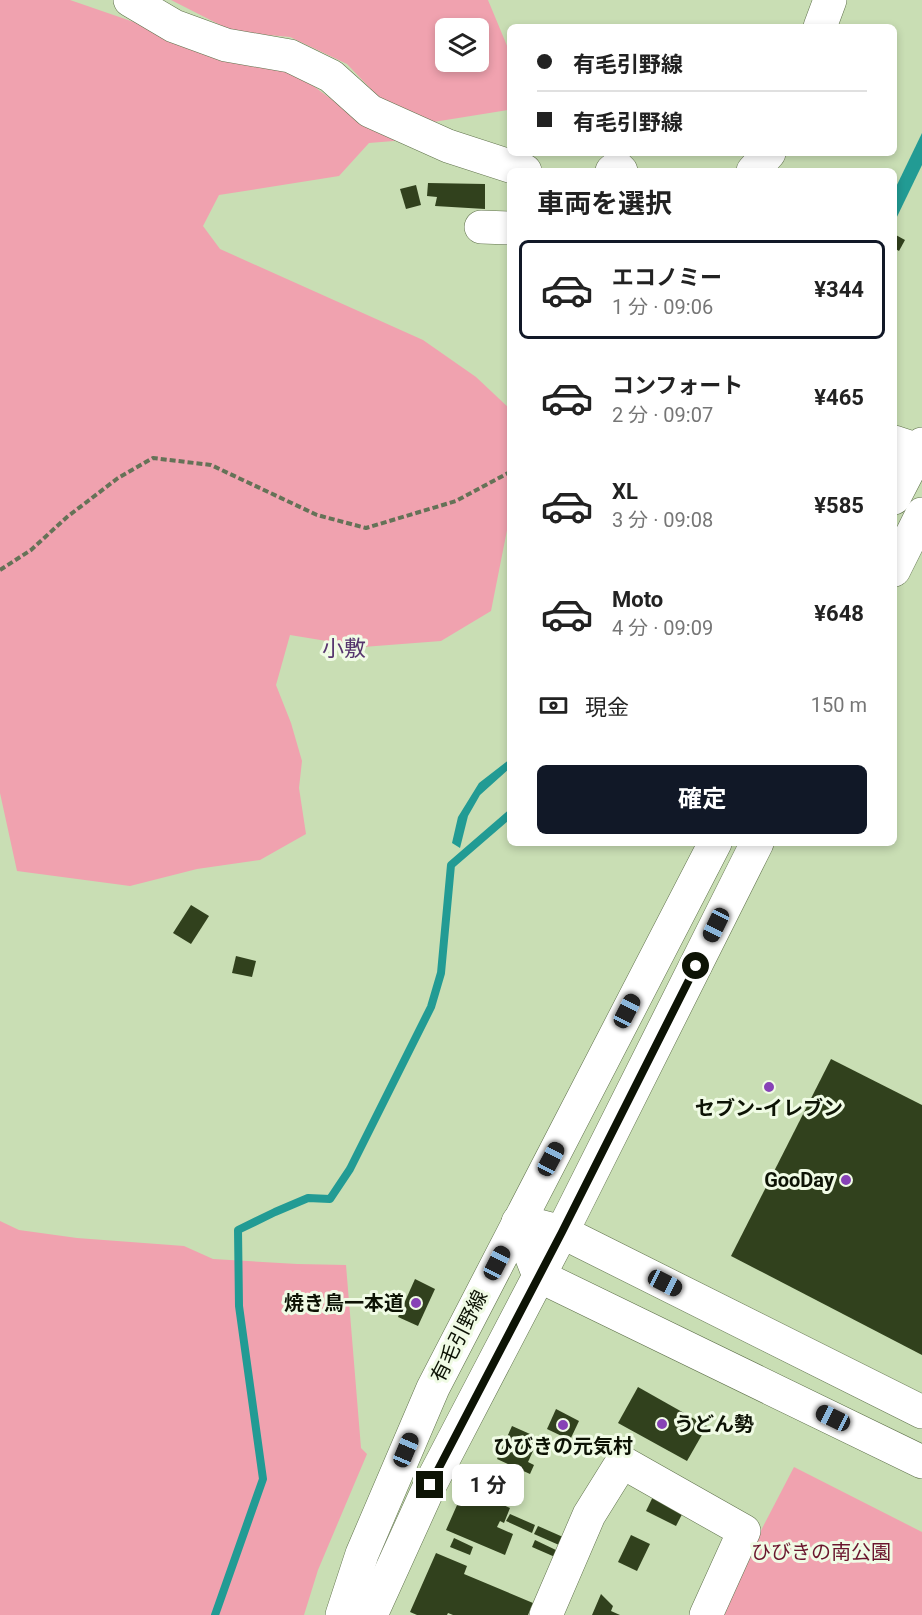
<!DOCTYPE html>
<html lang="ja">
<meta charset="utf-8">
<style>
:root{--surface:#fff;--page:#f6f6f6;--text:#222;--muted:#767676;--line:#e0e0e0;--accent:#111827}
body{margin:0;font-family:Roboto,"Noto Sans JP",sans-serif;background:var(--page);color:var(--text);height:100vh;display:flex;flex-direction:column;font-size:22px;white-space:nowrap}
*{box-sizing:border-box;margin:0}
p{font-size:20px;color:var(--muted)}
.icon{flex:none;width:33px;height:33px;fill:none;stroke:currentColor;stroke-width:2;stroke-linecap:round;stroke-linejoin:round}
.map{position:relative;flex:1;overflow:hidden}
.drawer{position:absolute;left:507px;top:168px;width:390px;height:678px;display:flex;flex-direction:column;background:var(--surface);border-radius:9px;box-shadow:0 3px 9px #0003}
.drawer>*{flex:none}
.top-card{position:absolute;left:507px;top:24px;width:390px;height:132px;border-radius:9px;box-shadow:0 3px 9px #0003;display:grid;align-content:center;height:132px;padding:0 30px;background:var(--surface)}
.buttons{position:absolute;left:435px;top:18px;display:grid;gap:12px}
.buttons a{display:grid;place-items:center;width:54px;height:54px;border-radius:9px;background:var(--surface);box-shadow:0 3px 9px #0003;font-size:30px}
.end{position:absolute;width:27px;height:27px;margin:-14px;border:8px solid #0d1305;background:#fff;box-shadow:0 0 0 3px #fff}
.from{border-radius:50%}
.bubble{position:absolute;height:42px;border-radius:9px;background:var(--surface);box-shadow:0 3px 9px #0003;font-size:20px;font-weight:700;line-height:42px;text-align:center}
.car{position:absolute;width:18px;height:36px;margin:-18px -9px;border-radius:8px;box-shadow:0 0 4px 2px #0007;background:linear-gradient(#222 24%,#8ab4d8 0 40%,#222 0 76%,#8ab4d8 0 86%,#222 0)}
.top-card b{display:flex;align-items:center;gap:21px;height:57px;font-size:22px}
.top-card b+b{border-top:2px solid var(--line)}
.top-card i{width:15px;height:15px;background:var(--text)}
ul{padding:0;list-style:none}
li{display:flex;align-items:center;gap:18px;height:99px;margin:0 12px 9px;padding:0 18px;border:3px solid transparent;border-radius:9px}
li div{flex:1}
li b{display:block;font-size:22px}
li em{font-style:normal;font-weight:700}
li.active{border-color:var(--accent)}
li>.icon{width:54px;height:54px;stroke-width:1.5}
h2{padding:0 30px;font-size:27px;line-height:72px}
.pay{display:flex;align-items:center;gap:15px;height:66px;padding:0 30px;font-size:22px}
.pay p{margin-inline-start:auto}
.button{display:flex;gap:12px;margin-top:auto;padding:12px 30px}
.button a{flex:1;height:69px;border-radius:9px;background:var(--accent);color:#fff;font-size:24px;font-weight:700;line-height:69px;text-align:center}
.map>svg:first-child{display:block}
.green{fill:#f0a2af;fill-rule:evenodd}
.water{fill:#229b94}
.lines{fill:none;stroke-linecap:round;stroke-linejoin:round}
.stream{stroke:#229b94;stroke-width:8}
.building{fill:#31411d}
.minor-casing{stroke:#5f714b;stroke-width:34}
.major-casing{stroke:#5f714b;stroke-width:34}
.path{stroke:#657257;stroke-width:4;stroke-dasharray:6 3;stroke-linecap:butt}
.minor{stroke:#fff;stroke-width:33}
.major{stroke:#fff;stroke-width:33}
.route{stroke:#0d1305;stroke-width:8}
.poi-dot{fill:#8742b6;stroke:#f0fbe5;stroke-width:2}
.labels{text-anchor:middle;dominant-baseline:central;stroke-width:6;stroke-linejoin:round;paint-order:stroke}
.poi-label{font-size:20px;font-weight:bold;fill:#0d1305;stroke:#f0fbe5}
.street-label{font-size:20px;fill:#0d1305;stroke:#f0fbe5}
.park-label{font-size:20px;fill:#6a152d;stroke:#f0fbe5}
.quarter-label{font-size:22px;fill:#56356e;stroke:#f0fbe5}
</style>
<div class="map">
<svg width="922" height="1615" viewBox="0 0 922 1615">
<rect width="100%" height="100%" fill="#c9deb4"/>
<g class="green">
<polygon points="0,0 70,0 157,30 288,70 312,85 357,118 406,140 369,143 339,176 219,195 203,226 220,249 423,340 476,377 510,409 510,515 491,611 441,641 363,647 290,635 276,685 291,723 302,761 299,788 306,834 260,860 197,869 130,886 17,871 0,793"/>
<path d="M171,0h317l22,53v33l-2,24 -87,14 -35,-19 -39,-41 -57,-27 -56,-5zM446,28h32v34h-32z"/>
<polygon points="0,1221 19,1230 77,1238 184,1246 213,1259 297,1264 346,1265 361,1448 367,1454 318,1570 304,1615 0,1615"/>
<polygon points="794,1467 922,1532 922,1615 717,1615"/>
</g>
<g class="water">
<polygon points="922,133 922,165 894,223 894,191"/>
<polygon points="510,759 510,768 480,795 468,816 460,848 452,843 458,817 479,783"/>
</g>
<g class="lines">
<polyline class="stream" points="215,1615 263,1479 239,1306 238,1230 275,1212 308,1198 330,1199 350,1169 431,1007 441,973 451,865 510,814"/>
</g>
<g class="building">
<polygon points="428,183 485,184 485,209 435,206 437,197 427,196"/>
<polygon points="416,185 421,205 406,209 400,189"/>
<polygon points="894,234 905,240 899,251 894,248"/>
<polygon points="191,905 209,916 191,944 173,933"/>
<polygon points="236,956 256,961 252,977 232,973"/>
<polygon points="831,1059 922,1105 922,1355 731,1256"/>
<polygon points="415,1279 435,1289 418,1326 398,1317"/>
<polygon points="638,1387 707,1426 687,1461 618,1423"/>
<polygon points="556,1409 579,1421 570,1440 547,1429"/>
<polygon points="512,1426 539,1438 528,1462 534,1465 530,1474 497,1459"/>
<polygon points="469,1478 503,1494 499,1503 510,1508 504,1523 500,1521 497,1527 513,1534 505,1555 446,1530"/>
<polygon points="660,1482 691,1497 676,1526 646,1511"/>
<polygon points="510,1514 535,1525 532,1533 506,1521"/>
<polygon points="538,1526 563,1537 559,1545 534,1534"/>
<polygon points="631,1535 650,1544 637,1571 618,1562"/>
<polygon points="454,1538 473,1547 470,1555 450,1547"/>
<polygon points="535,1540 558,1551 555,1557 532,1547"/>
<polygon points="436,1553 467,1566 464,1574 533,1603 528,1615 453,1615 448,1613 447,1615 417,1615 410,1612"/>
<polygon points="601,1594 613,1606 611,1611 620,1615 592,1615"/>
</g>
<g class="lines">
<g class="minor-casing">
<g id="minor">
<polyline points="130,0 174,26 226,45 290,56 331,76 370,111 448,146 525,171"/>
<polyline points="820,27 830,0"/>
<polyline points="612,171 617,167 621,171"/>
<polyline points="753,171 769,153"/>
<polyline points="481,227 510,228"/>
<polyline points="894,442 922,451"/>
<polyline points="518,1222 539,1276 922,1462"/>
<polyline points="535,1225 562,1232 922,1412"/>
<polyline points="546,1615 589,1515 622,1462 744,1531 706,1615"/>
</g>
</g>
<g class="major-casing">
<g id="major">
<polyline points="894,498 922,444"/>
<polyline points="894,570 922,514"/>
<polyline points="342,1615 362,1554 433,1388 715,843"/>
<polyline points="371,1615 430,1485 562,1232 757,843"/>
</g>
</g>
<polyline class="path" points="0,570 31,550 67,517 118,478 153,458 211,465 317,515 366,528 456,501 510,472"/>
<use href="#minor" class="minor"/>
<use href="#major" class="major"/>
</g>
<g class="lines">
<polyline class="route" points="430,1485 562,1232 696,966"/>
</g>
<g class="poi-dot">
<circle cx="769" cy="1087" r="6"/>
<circle cx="846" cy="1180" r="6"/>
<circle cx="416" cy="1303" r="6"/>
<circle cx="662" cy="1424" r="6"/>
<circle cx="563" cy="1425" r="6"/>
</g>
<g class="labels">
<g class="poi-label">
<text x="769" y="1108">セブン-イレブン</text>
<text x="834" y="1180" text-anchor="end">GooDay</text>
<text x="404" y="1303" text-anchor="end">焼き鳥一本道</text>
<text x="674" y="1424" text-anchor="start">うどん勢</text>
<text x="563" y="1446">ひびきの元気村</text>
</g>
<g class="street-label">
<text transform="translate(459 1336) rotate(-63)">有毛引野線</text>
</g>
<g class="park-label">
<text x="821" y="1552">ひびきの南公園</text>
</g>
<g class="quarter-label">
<text x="344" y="648">小敷</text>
</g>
</g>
</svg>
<div class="buttons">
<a><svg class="icon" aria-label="layers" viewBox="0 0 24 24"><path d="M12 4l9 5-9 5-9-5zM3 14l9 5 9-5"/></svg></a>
</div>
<i class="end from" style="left:696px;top:966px"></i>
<i class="end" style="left:430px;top:1485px"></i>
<div class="bubble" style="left:452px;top:1464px;width:72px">1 分</div>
<i class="car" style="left:716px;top:925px;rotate:206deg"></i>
<i class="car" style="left:627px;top:1011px;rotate:27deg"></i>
<i class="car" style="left:551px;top:1159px;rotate:28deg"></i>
<i class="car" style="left:497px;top:1263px;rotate:27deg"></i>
<i class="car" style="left:665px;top:1283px;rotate:117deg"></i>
<i class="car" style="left:833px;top:1418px;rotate:296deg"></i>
<i class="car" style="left:406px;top:1450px;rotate:23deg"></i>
<div class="top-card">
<b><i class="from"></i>有毛引野線</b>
<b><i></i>有毛引野線</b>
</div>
<section class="drawer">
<h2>車両を選択</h2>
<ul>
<li class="active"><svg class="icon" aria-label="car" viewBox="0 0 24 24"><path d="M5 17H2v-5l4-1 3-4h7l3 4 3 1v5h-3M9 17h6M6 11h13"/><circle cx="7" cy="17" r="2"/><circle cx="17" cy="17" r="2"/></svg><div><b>エコノミー</b><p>1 分 · 09:06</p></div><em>¥344</em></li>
<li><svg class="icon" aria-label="car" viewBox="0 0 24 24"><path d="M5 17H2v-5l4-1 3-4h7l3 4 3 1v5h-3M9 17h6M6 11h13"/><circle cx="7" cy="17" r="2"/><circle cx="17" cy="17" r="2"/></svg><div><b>コンフォート</b><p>2 分 · 09:07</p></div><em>¥465</em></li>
<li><svg class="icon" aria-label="car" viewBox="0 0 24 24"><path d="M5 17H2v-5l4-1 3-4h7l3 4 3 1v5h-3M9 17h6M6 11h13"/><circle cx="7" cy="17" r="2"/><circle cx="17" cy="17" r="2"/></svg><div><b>XL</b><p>3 分 · 09:08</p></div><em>¥585</em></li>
<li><svg class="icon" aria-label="car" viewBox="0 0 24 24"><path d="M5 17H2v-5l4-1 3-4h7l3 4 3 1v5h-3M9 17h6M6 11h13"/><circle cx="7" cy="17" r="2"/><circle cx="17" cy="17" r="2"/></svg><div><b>Moto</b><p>4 分 · 09:09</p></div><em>¥648</em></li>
</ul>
<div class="pay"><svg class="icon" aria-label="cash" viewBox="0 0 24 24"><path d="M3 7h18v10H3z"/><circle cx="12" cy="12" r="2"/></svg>現金<p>150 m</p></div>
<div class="button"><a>確定</a></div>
</section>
</div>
